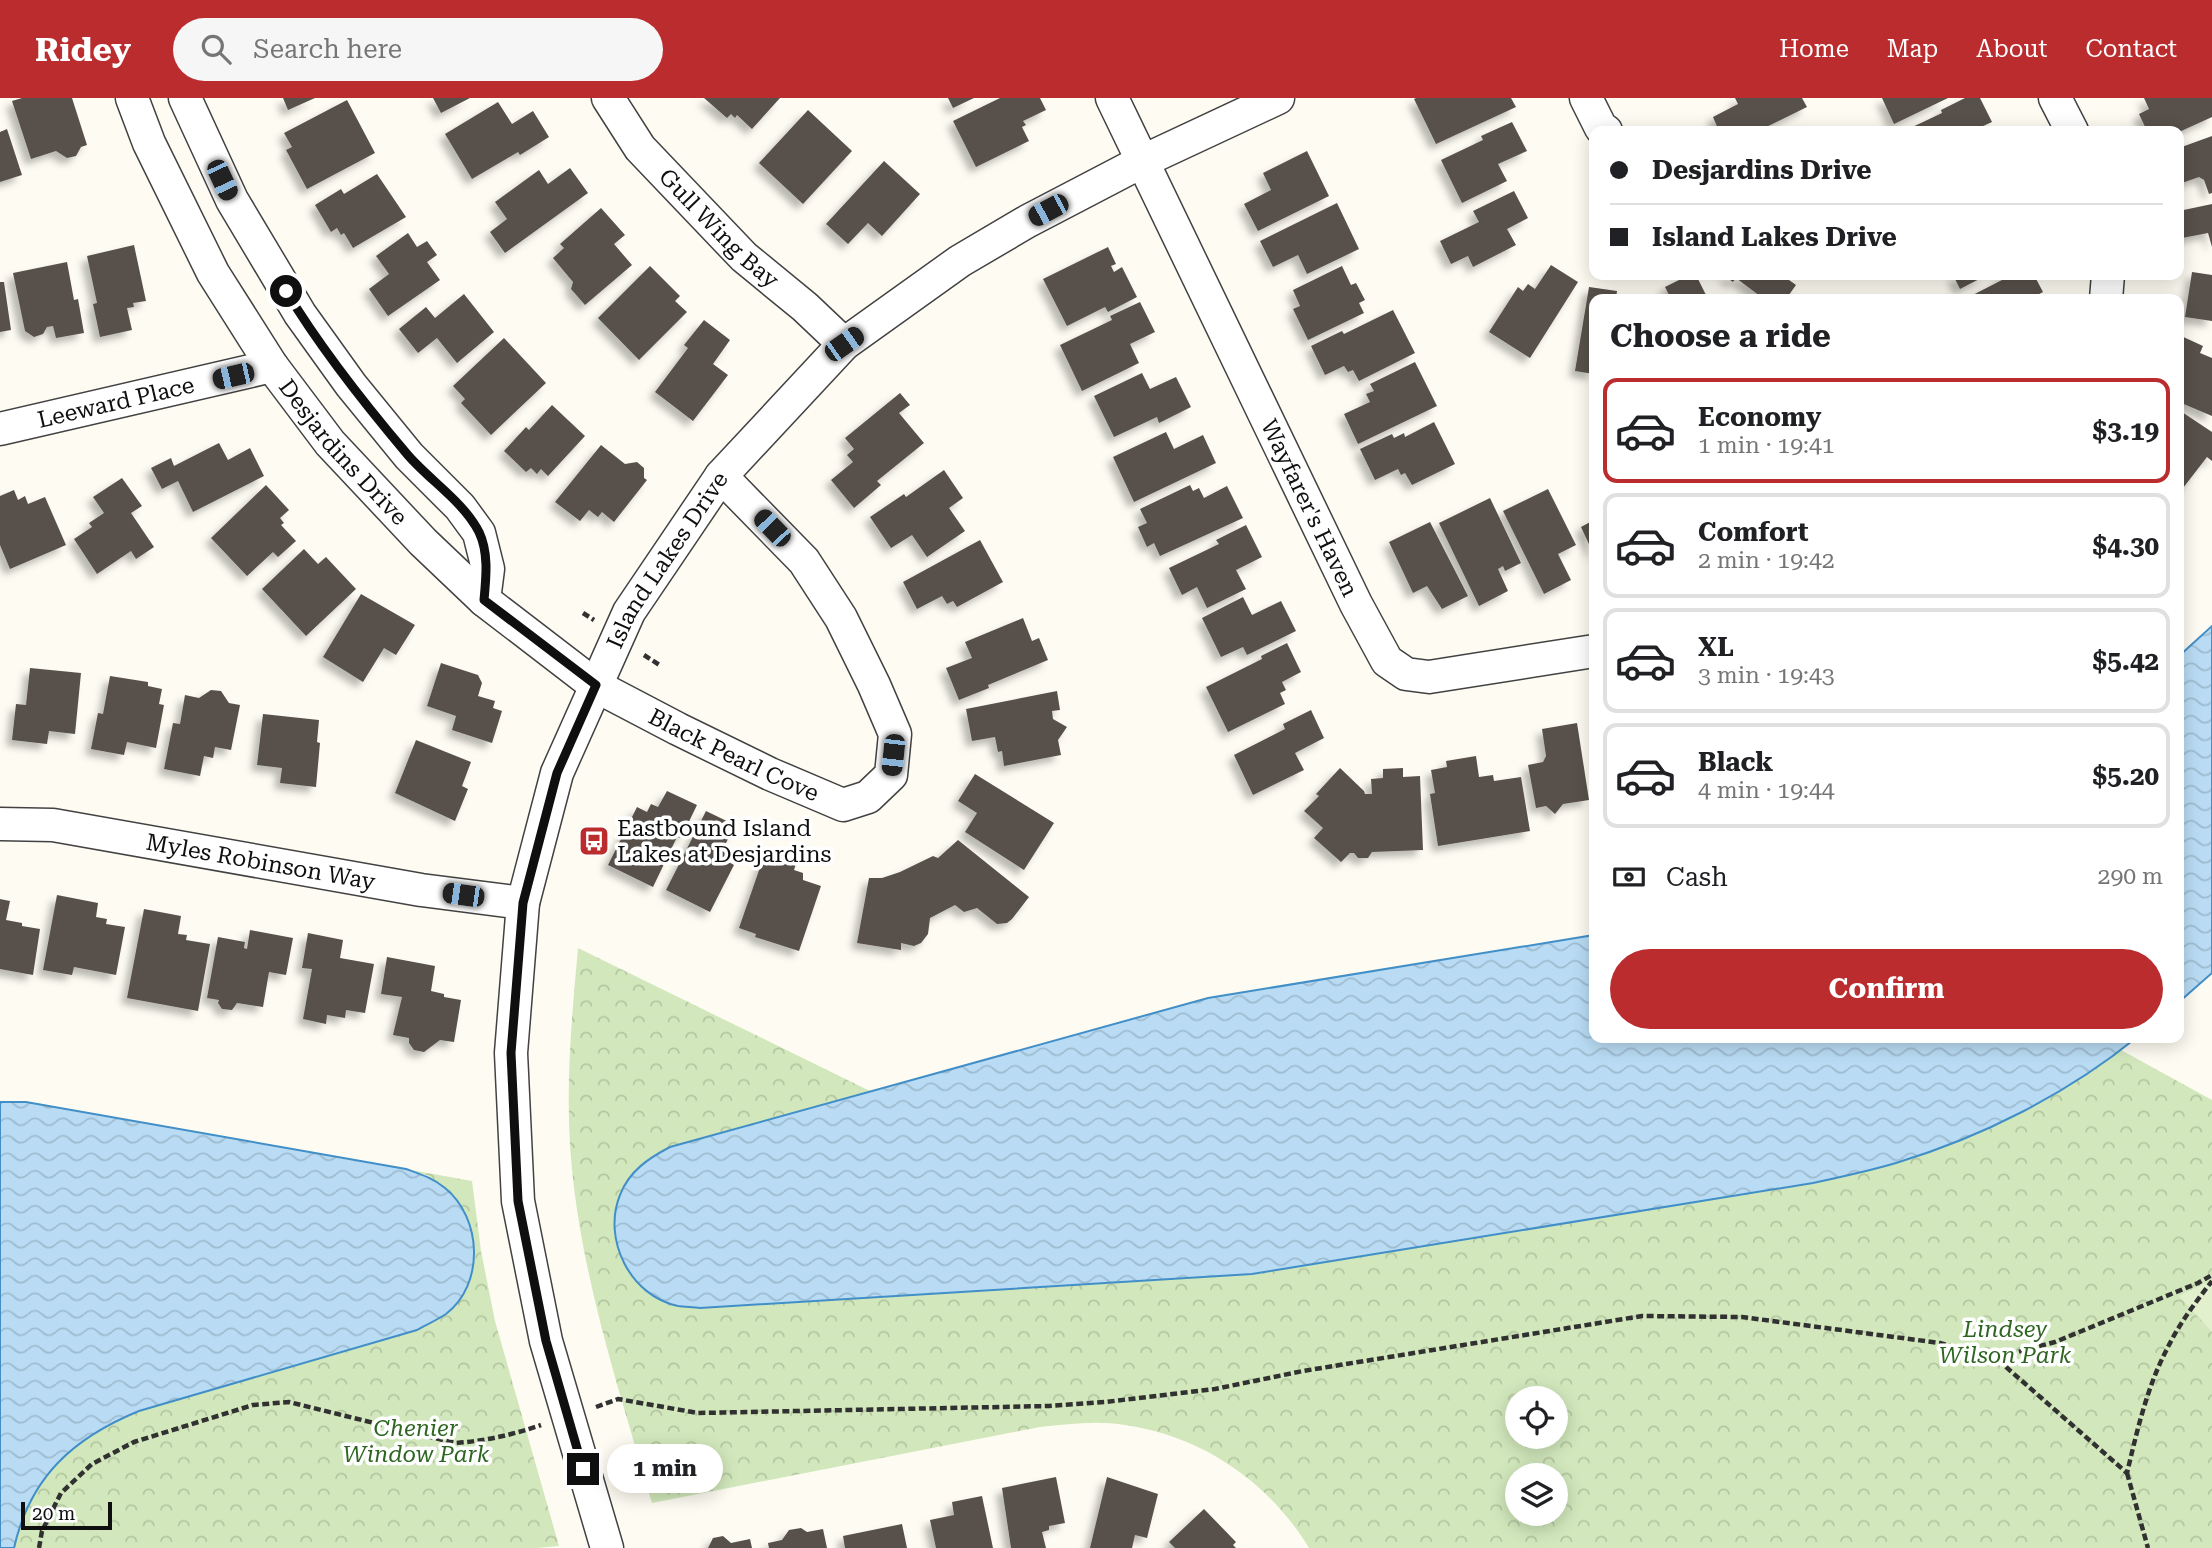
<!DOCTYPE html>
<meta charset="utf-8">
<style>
:root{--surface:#fff;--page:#f6f6f6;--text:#202124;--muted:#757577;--line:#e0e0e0;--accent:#bb2c2f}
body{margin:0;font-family:"Roboto Serif",serif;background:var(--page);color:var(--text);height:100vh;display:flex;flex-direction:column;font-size:26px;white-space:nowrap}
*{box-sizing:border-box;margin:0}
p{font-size:23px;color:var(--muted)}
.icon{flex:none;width:38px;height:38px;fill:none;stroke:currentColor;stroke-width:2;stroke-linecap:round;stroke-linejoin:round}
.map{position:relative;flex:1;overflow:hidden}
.drawer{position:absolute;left:1589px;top:196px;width:595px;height:749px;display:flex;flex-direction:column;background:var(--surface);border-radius:14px;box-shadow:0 4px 18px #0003}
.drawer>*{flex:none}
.banner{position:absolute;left:1589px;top:28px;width:595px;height:154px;border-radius:14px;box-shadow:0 4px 18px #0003;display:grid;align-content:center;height:154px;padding:0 21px;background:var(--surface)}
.tools{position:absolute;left:1505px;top:1288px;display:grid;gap:14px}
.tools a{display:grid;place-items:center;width:63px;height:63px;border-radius:50%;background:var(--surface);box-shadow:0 4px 18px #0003;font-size:35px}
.scale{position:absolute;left:21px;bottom:18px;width:91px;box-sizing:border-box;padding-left:7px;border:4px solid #0f0f0f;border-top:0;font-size:19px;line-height:24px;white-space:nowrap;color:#0f0f0f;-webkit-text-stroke:5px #fff;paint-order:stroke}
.end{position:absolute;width:32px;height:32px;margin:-16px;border:9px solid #0f0f0f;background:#fff;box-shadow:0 0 0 4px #fff}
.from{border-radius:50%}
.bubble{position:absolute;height:49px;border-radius:24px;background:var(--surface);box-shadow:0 4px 18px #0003;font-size:23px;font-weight:700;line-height:49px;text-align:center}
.car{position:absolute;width:21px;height:42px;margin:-21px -10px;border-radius:9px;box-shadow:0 0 5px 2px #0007;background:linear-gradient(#222 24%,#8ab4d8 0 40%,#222 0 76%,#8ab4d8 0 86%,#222 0)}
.banner b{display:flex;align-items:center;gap:24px;height:66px;font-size:26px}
.banner b+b{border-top:2px solid var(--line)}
.banner i{width:18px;height:18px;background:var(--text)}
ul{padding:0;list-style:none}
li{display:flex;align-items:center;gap:21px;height:105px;margin:0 14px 10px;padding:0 7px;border:4px solid var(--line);border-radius:14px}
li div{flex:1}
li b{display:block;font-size:26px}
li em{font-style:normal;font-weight:700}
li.active{border-color:var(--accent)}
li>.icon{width:63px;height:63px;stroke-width:1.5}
h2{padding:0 21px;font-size:32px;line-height:84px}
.pay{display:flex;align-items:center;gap:18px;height:77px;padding:0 21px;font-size:26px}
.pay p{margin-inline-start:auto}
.primary-button{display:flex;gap:14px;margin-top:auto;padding:14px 21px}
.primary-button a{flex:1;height:80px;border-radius:42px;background:var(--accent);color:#fff;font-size:28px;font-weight:700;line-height:80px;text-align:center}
header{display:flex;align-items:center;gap:42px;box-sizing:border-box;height:98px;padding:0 35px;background:var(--accent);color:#fff}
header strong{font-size:33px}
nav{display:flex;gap:38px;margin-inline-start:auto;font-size:24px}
.search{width:490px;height:63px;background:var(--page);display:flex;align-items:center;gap:18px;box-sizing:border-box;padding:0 24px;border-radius:38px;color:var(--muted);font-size:26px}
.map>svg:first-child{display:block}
.park{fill:url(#park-crowns);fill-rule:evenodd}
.pitch{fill:#e3f0ce}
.water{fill:url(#water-waves);stroke:#428fc8;stroke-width:2}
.building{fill:#58514c;filter:url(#shadow)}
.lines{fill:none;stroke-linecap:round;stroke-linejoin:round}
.minor-casing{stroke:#424242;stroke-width:35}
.path{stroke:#313131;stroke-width:4.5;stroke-dasharray:7 3.5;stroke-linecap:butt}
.minor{stroke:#fff;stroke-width:32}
.route{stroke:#0f0f0f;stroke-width:9}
.labels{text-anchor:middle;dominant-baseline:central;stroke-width:7;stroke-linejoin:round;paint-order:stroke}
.street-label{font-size:23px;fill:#0f0f0f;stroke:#fff}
.poi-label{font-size:23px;fill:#0f0f0f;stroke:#fff;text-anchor:start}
.park-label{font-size:23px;font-style:italic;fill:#2e6521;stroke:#fff}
</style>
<header>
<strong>Ridey</strong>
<div class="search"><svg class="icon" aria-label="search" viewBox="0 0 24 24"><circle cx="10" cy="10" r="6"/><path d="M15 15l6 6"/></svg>Search here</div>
<nav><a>Home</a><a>Map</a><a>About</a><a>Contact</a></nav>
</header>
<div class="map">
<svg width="2212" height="1450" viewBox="0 0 2212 1450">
<defs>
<pattern id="park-crowns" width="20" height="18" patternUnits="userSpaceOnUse" patternTransform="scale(1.75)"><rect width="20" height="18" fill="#d2e8bc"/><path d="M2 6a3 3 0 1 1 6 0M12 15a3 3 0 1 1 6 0" fill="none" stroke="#b3c6a0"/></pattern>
<pattern id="water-waves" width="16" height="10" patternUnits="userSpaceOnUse" patternTransform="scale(1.75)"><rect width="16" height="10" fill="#b9dcf4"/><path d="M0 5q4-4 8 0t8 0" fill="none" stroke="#9ebcd0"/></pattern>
<filter id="shadow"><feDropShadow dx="-6" dy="6" stdDeviation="3.5" flood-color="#0004"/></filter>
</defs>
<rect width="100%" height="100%" fill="#fefcf2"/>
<g class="park">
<path d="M578,850l292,143 -200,56 1143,36c55,-13 108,-27 159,-48 54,-21 102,-54 149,-85l91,50v448h-903c-40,-66 -107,-112 -184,-123 -28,-5 -57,-1 -85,2l-388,76c-34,-117 -74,-235 -82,-358 -4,-66 2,-132 8,-197zM1517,1300h39v39h-39zM1517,1377h39v39h-39z"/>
<path d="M406,1071l66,12 9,70 14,70 64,225 -22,2h-523c16,-71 59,-110 125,-137l278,-81 30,-17 -18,-137z"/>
</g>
<polygon class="pitch" points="2212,1182 2212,1234 2179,1198"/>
<g class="water">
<polygon points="2212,528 2212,875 2179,904 2179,558"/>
<path d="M1594,837v103h542c-69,56 -154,99 -240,125 -27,8 -55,14 -83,20l-561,91 -552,34c-7,-1 -15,-1 -22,-2 -48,-10 -76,-67 -58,-111 9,-24 29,-37 50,-48l538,-149z"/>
<path d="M0,1004h26l380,67c14,5 27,9 39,19 37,30 40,96 1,126 -9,6 -20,11 -29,16l-278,81c-66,27 -109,66 -125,137h-14z"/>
</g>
<g class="building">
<polygon points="22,0 72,0 87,47 81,49 76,58 67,60 56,53 31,61 12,3"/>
<polygon points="283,0 315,0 288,12"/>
<polygon points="433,0 470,0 441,15"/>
<polygon points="704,0 780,0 752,31 737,17 735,20 731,16 727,20"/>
<polygon points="948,0 974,0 953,10"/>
<polygon points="1000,0 1040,0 1046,12 1023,23 1026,27 1022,29 1029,43 976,69 953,23"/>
<polygon points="1416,0 1511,0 1516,9 1436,46 1414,1"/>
<polygon points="1735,0 1802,0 1807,9 1758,33 1719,33 1713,19 1738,6"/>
<polygon points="1882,0 1948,0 1894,26"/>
<polygon points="1965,0 1980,0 1992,24 1972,33 1904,33 1942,15 1941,12"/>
<polygon points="2144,0 2212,0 2212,19 2179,34 2147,33 2139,16 2149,11"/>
<polygon points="347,2 375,55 307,91 286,52 292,49 284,35"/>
<polygon points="498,4 512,26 533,13 549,39 520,57 518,54 472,81 445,36"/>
<polygon points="808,12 852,53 803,106 759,65"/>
<polygon points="1512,24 1527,53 1498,66 1507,83 1462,105 1441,62 1483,42 1481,38"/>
<polygon points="7,31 22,77 0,84 0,34"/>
<polygon points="2212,38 2212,95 2209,96 2204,82 2199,79 2179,86 2179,50"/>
<polygon points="1307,53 1329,98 1258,133 1244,106 1271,92 1263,75"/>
<polygon points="884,63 920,96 882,138 868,125 848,146 826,126"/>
<polygon points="570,70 588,95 505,155 490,134 507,121 495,104 539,72 548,86"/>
<polygon points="377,76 406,119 353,150 344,135 341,137 337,130 331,134 315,107 341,91 344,96"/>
<polygon points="1514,93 1528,120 1507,131 1516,147 1473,169 1468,158 1451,166 1440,143 1479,124 1473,113"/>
<polygon points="1337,105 1359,151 1307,176 1298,157 1273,169 1260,143"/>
<polygon points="2212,106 2212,149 2208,135 2182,140 2179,113"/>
<polygon points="601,110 625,137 614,146 632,167 585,207 571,191 573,184 553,160 564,150 560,146"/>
<polygon points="408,135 417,149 427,143 437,157 427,164 440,182 388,218 369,191 389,176 376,158"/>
<polygon points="134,147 146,203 133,205 134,209 127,210 132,232 100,239 93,206 97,205 87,158"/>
<polygon points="1108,149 1116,166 1111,168 1114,174 1122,169 1137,199 1108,214 1105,209 1067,228 1043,181"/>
<polygon points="67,164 74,202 78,201 84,235 56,240 53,228 47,229 43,236 34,239 25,233 13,175"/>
<polygon points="1551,167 1578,184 1530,260 1489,234 1518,189 1523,193 1528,186 1535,191"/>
<polygon points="650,168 680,198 675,203 687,214 639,262 598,220"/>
<polygon points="1342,168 1351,187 1356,185 1365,202 1359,205 1364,215 1308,242 1293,211 1300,208 1293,192"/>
<polygon points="2192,174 2212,177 2212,223 2185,219"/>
<polygon points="1689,177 1696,177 1708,201 1671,201 1665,189"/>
<polygon points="1723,177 1782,177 1796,187 1786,201 1764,201 1736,180 1733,184"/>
<polygon points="1953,177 1987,177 1960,191"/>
<polygon points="2005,177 2034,177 2043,194 2030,201 1965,201 2002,182 2001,179"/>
<polygon points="0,184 4,184 11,232 0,234"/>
<polygon points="1589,189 1617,193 1616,201 1594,201 1594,276 1575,273"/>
<polygon points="464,196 494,234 457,265 437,240 418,255 399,231 426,209 435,220"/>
<polygon points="1140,204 1155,234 1130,246 1139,265 1082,293 1060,247 1112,222 1110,218"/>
<polygon points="1393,212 1415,255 1359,283 1353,272 1348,274 1344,268 1325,277 1311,248 1342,233 1344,236"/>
<polygon points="704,222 730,242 713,266 728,277 693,323 655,294 688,250 684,247"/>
<polygon points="2179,237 2203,248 2200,255 2212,260 2212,318 2179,304 2179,285 2183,275 2179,274"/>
<polygon points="504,240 546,285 491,337 461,305 465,301 453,288"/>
<polygon points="1415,264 1437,308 1358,346 1344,316 1370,304 1366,296 1374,293 1370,286"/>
<polygon points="1142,275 1150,291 1176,279 1191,309 1159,325 1157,319 1114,339 1094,298"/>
<polygon points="900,295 910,307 899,315 924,345 877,383 881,387 854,410 831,382 853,364 847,357 854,351 845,340"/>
<polygon points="552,307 585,338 548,378 541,371 537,376 531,370 526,374 504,353 526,329 529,332"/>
<polygon points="2179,312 2212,334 2212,363 2207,359 2183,390 2179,387"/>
<polygon points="1434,324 1455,366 1412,387 1405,375 1401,377 1398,371 1375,382 1360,351 1392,336 1394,340 1404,335 1405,339"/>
<polygon points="1166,334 1174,351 1203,337 1216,365 1134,404 1113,359"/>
<polygon points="219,345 228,362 250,350 264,378 193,414 178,383 162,391 151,370 171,360 174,368"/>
<polygon points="601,347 625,366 637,364 644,370 644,380 647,382 614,424 602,414 598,419 589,412 580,423 555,404"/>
<polygon points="944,372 963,400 949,410 965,433 927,459 912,437 891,450 870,419 904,396 906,399"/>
<polygon points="122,380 142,408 131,415 154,449 136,461 131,453 97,476 74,441 92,429 89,425 104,415 93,399"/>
<polygon points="266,387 289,412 280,420 284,425 281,427 296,443 278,459 273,454 247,478 211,440"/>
<polygon points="1190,387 1193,393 1199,390 1204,400 1227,388 1243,420 1160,458 1154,445 1147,449 1138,429 1147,425 1140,411"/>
<polygon points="1548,391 1576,447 1558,456 1571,482 1544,496 1503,413"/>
<polygon points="14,392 18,402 25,398 28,406 45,399 66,447 10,471 0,447 0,398"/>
<polygon points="1490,400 1521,465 1505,473 1503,468 1498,471 1508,493 1479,508 1439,425"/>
<polygon points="1594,422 1594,457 1581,429"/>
<polygon points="1430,424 1468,498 1442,511 1427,488 1413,495 1389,444"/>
<polygon points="1246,427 1262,459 1236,472 1246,491 1207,510 1197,489 1182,497 1169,470 1219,446 1216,442"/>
<polygon points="980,442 1003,484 957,509 953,503 947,506 942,498 917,511 903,484"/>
<polygon points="304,451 318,466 326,459 356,491 306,538 262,491"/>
<polygon points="361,496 415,527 396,557 384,550 363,584 323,559"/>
<polygon points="1243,499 1252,517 1281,503 1296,533 1247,557 1243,549 1221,559 1202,520"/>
<polygon points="1023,520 1032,543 1039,540 1048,562 988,587 989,590 959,602 946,570 972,560 965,544"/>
<polygon points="1287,545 1301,574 1282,584 1286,592 1280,595 1285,606 1228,634 1206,589 1262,561 1261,558"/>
<polygon points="441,565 478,577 482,585 478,598 495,603 493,610 502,613 492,645 452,632 456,618 427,608"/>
<polygon points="30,570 81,575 75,636 49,633 47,646 12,642 16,606 26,607"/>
<polygon points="110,578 148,584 148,588 162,591 159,606 164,607 156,650 127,644 124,657 91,651 98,615 103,616"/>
<polygon points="211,592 221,593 229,605 240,607 231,652 215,649 213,660 204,658 200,678 164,671 173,625 180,626 185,597 199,600"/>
<polygon points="1057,593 1060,612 1052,613 1053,621 1067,629 1058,642 1061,657 1004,668 1002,653 998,654 995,639 972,643 966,611"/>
<polygon points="1311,612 1324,640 1295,655 1304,672 1253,697 1234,657 1285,631 1283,626"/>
<polygon points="263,616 319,622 317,644 320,645 316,689 280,685 282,670 257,667"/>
<polygon points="1577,625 1589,702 1563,706 1555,716 1546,708 1536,710 1528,667 1543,664 1546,658 1542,631"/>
<polygon points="416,642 471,664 462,688 468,691 455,723 395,695"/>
<polygon points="1476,658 1479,679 1493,677 1494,683 1521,679 1530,733 1438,748 1430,696 1435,695 1431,672 1447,669 1446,663"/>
<polygon points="1340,670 1364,693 1365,696 1372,696 1371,681 1383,680 1383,671 1403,670 1403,679 1420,678 1423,752 1372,754 1368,760 1358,760 1354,755 1350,755 1341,764 1314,740 1323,730 1304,713 1319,698 1316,696"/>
<polygon points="975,676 1054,725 1024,772 965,734 977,715 958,703"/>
<polygon points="667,693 697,707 681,740 677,739 653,789 608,767 637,709 647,714 651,706 658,709"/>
<polygon points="706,713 735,727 722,753 730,757 727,763 734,767 710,814 666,792"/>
<polygon points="958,742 1029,799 1012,821 1007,825 997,826 977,810 964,814 955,807 930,820 928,836 921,845 914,848 901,845 901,852 857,845 869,780 882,780 900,774 933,758 938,760"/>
<polygon points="765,755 796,766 794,772 803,775 803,782 821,788 799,853 755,839 756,836 739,830"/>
<polygon points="57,797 98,805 96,819 107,821 106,826 125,829 116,877 74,869 72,877 43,872"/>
<polygon points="0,801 10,803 6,822 22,825 22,828 40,831 33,877 0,871"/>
<polygon points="144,811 181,818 178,836 187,837 186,842 210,846 198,913 127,900"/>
<polygon points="250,832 293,840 286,877 269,874 263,909 237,905 232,912 222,911 218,905 219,902 207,900 218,839 245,844 244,850 247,851"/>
<polygon points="308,835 343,842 340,860 374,866 365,915 346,912 345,920 327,917 326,926 303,921 312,871 302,870"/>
<polygon points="387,859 435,868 431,893 444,896 444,899 461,902 454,944 440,942 424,954 414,952 409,945 409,940 393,937 402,899 381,896"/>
<polygon points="1056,1379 1065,1425 1049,1428 1049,1432 1042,1434 1046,1450 1011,1450 1002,1390"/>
<polygon points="1107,1379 1158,1396 1147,1440 1135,1437 1132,1450 1090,1450"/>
<polygon points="982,1398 993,1450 936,1450 930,1422 954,1417 952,1404"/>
<polygon points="1204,1411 1236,1444 1233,1447 1236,1450 1175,1450 1169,1444"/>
<polygon points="902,1426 907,1450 845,1450 843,1438"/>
<polygon points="801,1430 807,1434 823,1431 827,1450 769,1450 768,1445 782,1442 789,1432"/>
<polygon points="723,1438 731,1445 750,1441 752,1450 708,1450 713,1440"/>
</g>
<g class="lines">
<g class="minor-casing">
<g id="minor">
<path id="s1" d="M132,0l17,45 64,130 59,93 58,77 93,99 61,58 112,86 82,43 92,45 73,31 25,-8 23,-22 4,-41 -21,-49 -33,-67 -37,-57 -83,-85"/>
<polyline points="185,0 232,102 300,216 351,287 409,358 460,409 479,435 488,471 484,502"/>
<path id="s2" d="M608,0l32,50 104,109 61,50 39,37"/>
<path id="s3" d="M1112,0l244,506 31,57 19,13 23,3 165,-26"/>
<polyline points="1586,0 1601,30 1606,33"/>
<polyline points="2055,0 2072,33"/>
<polyline points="2106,201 2108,177"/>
<path id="s4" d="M0,331l272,-63"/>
<path id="s5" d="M0,726l53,1 368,65 102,13"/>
<path id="s6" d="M607,1450l-61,-207 -28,-140 -7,-148 12,-150 34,-130 72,-161 92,-136 123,-132 116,-83 68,-40 113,-59 137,-64"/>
</g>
</g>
<g class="path">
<polyline points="583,515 594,522"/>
<polyline points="644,557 661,568"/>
<path d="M1998,1262l129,113c10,-42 20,-86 40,-124 12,-25 28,-46 45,-68"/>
<polyline points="596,1309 618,1301 698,1315 1049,1308 1105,1304 1215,1291 1303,1273 1642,1218 1742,1219 1940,1245 1998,1262 2014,1255 2055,1244 2198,1185 2212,1177"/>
<polyline points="2127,1375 2148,1450"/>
<path d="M39,1450l3,-17 19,-38 31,-29 42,-22 119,-37 36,-3 166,41c30,-2 57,-8 86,-18"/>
</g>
<use href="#minor" class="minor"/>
</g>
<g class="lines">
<path class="route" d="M286,193c35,58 77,111 121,163 22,26 56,47 72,78 10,21 7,46 5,68l112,85 -39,88 -34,130 -12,150 7,148 28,140 37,128"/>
</g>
<defs>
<g id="bus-square" transform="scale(1.575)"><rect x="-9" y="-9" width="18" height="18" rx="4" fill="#bb2c2f" stroke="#fff"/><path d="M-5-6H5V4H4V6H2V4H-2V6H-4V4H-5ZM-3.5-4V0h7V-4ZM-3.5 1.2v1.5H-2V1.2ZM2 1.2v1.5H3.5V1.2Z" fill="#fff"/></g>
</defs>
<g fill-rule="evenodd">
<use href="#bus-square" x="594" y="743"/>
</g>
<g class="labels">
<g class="street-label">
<text stroke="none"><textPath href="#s2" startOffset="172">Gull Wing Bay</textPath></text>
<text stroke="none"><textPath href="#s4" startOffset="119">Leeward Place</textPath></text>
<text stroke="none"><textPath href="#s1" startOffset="415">Desjardins Drive</textPath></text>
<text stroke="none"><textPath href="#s3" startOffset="455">Wayfarer's Haven</textPath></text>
<text stroke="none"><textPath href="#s6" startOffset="1032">Island Lakes Drive</textPath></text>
<text stroke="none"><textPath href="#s1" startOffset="915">Black Pearl Cove</textPath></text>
<text stroke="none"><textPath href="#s5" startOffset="264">Myles Robinson Way</textPath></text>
</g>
<g class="poi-label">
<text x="617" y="730">Eastbound Island<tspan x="617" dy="26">Lakes at Desjardins</tspan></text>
</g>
<g class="park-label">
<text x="2005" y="1231">Lindsey<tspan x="2005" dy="26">Wilson Park</tspan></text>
<text x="416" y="1330">Chenier<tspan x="416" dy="26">Window Park</tspan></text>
</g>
</g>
</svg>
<div class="tools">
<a><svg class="icon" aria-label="locate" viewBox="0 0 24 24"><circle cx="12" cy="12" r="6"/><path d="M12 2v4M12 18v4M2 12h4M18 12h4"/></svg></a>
<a><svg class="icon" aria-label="layers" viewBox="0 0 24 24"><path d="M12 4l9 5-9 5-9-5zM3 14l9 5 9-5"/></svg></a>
</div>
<div class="scale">20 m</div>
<i class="end from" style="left:286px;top:193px"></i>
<i class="end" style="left:583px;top:1371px"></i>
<div class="bubble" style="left:607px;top:1346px;width:116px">1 min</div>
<i class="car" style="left:222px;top:82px;rotate:155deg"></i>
<i class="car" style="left:1048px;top:112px;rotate:242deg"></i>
<i class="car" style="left:844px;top:246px;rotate:55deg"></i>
<i class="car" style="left:233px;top:278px;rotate:257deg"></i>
<i class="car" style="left:772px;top:430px;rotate:316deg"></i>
<i class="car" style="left:893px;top:657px;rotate:186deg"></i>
<i class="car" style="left:463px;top:797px;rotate:278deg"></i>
<div class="banner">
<b><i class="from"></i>Desjardins Drive</b>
<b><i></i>Island Lakes Drive</b>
</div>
<section class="drawer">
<h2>Choose a ride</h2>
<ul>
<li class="active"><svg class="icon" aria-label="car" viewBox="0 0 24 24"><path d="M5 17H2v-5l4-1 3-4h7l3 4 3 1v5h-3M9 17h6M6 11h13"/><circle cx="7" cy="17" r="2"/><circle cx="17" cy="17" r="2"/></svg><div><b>Economy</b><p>1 min · 19:41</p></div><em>$3.19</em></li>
<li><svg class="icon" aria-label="car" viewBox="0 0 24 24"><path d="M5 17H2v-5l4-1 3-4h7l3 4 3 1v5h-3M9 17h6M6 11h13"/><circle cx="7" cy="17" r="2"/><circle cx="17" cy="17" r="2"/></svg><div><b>Comfort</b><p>2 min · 19:42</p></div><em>$4.30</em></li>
<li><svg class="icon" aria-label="car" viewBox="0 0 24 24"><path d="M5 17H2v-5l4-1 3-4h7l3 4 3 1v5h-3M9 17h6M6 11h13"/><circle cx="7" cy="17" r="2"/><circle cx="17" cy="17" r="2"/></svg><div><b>XL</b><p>3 min · 19:43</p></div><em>$5.42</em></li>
<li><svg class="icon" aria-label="car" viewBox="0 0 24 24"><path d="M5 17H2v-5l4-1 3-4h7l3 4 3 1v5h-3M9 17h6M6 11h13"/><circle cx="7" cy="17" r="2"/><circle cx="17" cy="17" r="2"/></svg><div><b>Black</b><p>4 min · 19:44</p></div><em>$5.20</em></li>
</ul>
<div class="pay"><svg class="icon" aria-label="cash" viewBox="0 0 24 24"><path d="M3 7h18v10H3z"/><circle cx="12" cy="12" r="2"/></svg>Cash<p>290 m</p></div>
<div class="primary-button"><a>Confirm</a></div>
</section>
</div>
